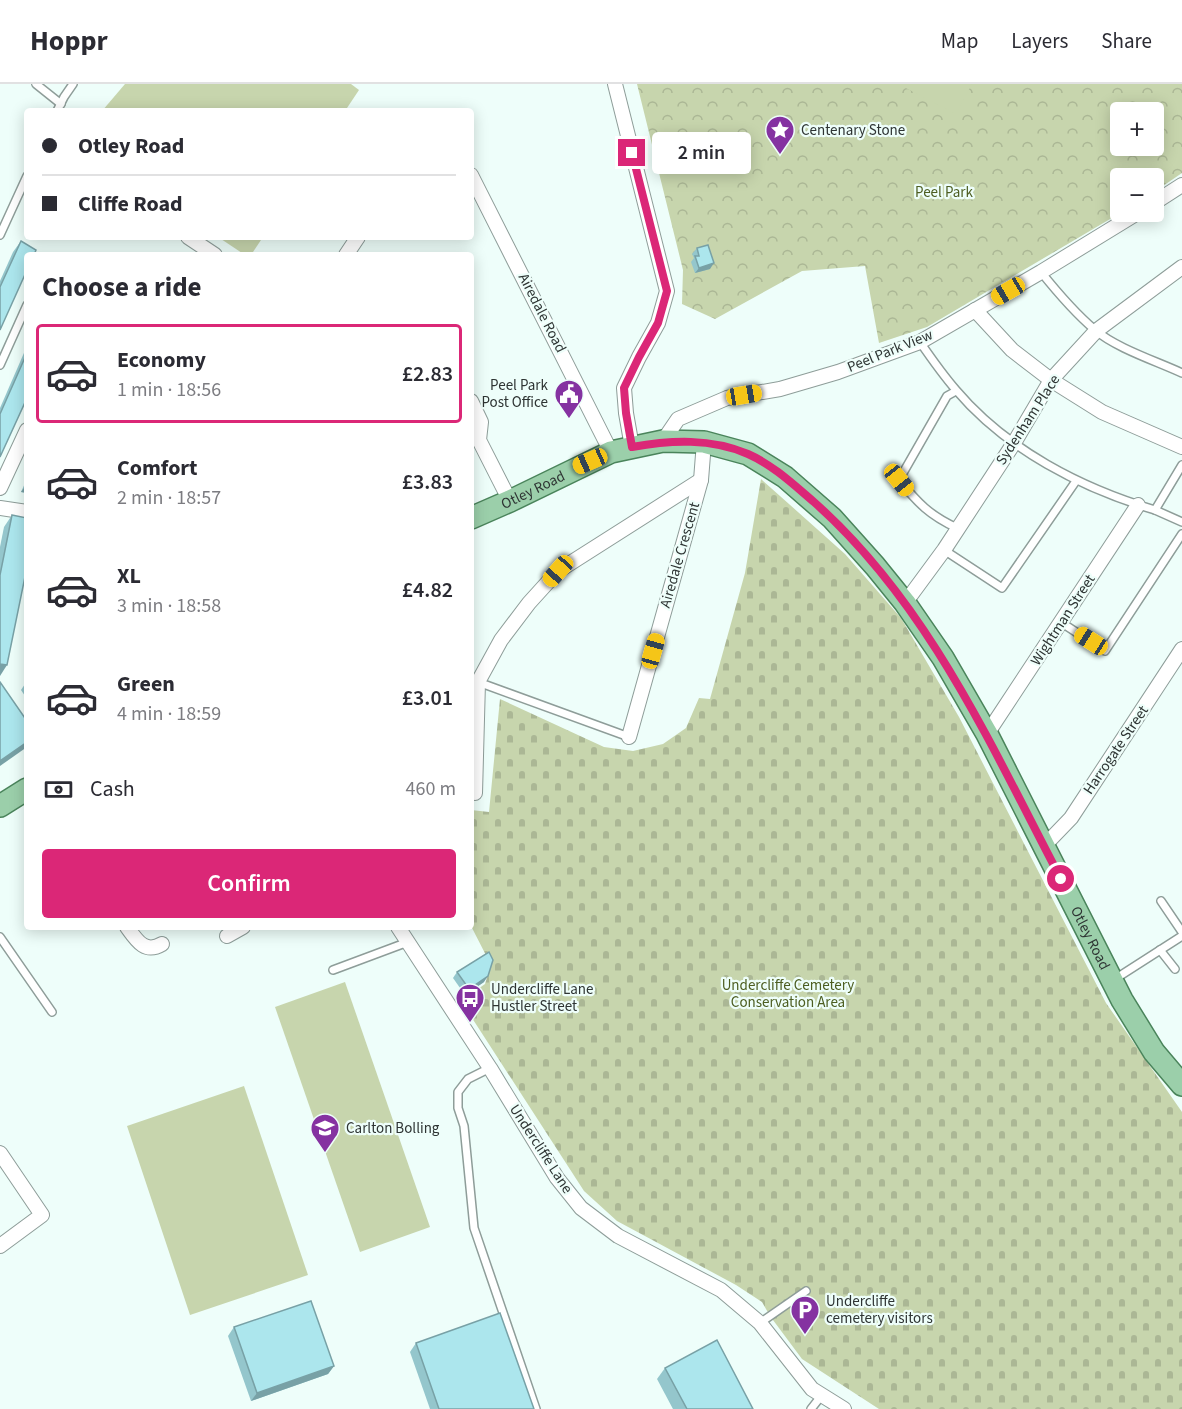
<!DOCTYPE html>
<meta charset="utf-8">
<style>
:root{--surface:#fff;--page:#f7f7f7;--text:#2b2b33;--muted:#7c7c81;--line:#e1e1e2;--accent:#db2777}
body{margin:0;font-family:"Source Sans 3",sans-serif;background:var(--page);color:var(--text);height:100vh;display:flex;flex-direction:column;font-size:22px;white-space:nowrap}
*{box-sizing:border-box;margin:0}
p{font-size:20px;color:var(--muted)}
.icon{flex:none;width:33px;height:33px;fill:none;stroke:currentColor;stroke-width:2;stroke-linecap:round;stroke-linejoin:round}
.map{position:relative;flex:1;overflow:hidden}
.panel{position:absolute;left:24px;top:168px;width:450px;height:678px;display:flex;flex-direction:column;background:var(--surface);border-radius:6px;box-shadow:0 3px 15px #0003}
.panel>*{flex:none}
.guide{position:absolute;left:24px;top:24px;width:450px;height:132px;border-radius:6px;box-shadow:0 3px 15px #0003;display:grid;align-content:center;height:132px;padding:0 18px;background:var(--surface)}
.fabs{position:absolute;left:1110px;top:18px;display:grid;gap:12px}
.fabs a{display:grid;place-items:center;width:54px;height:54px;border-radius:6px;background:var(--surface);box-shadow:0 3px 15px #0003;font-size:30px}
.end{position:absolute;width:27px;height:27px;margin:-14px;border:8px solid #db2777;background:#fff;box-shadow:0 0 0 3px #fff}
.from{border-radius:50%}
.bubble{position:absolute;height:42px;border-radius:6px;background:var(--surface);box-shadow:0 3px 15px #0003;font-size:20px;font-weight:600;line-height:42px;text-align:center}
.car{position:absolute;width:18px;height:36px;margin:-18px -9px;border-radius:8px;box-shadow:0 0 4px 2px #0007;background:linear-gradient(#f5c518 24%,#345 0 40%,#f5c518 0 76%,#345 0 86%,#f5c518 0)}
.guide b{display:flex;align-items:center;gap:21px;height:57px;font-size:22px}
.guide b+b{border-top:2px solid var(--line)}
.guide i{width:15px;height:15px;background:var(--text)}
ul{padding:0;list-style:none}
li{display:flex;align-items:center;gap:18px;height:99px;margin:0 12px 9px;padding:0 6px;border:3px solid transparent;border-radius:6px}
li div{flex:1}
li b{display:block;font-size:22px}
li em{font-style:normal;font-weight:600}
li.current{border-color:var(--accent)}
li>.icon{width:54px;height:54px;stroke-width:1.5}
h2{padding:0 18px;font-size:27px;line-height:72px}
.pay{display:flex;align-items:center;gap:15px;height:66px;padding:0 18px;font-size:22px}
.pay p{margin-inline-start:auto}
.primary-button{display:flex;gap:12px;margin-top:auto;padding:12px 18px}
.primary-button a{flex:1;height:69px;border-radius:6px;background:var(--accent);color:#fff;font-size:24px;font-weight:600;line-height:69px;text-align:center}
header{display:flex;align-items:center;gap:36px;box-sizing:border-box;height:84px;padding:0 30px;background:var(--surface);border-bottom:2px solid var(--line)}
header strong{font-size:28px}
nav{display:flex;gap:33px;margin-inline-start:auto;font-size:21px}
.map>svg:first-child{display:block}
.cemetery{fill:url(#cemetery-stones)}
.park{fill:url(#park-crowns);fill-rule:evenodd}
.garden{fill:#c7d5ad}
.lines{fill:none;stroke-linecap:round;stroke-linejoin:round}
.service-casing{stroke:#8e9d99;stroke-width:10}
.minor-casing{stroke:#8e9d99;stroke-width:16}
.primary-casing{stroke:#4a845b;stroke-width:24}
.service{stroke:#fff;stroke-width:7}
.minor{stroke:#fff;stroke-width:14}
.primary{stroke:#9bcfaa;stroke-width:21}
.wall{fill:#94c6cc}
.shaded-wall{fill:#78a1a6}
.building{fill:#ace6ed;stroke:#78a1a6;stroke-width:1.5}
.route{stroke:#db2777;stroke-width:8}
.labels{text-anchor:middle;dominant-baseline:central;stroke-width:4.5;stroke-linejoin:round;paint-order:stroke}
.poi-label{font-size:15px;fill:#2e3433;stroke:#eefefa;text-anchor:start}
.park-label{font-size:15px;fill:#4d5e21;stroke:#eefefa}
.street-label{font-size:15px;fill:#2e3433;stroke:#eefefa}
</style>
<header>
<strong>Hoppr</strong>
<nav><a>Map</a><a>Layers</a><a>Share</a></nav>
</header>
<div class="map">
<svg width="1182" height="1325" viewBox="0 0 1182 1325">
<defs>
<pattern id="cemetery-stones" width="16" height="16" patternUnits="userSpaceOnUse" patternTransform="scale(1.5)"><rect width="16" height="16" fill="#c7d5ad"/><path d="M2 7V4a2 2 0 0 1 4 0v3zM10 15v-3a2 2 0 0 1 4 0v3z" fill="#abb795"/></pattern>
<pattern id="park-crowns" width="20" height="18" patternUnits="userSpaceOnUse" patternTransform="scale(1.5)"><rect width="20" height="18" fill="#c7d5ad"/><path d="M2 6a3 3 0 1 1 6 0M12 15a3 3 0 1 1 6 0" fill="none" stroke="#abb795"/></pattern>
</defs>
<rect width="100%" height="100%" fill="#eefefa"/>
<polygon class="cemetery" points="761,395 845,470 901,534 959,633 1106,919 1182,1028 1182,1325 879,1325 802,1275 770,1232 762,1218 736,1201 617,1137 584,1107 461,917 485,900 491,881 471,842 471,726 489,728 500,615 604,663 633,667 663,660 686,644 699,614 710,615 745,489"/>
<path class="park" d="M637,0h545v89l-28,19v-14h-34v34h2l-195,115 -48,16 -14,-77 -63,5 -87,48 -33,-15 1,-34zM1120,28h34v34h-34z"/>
<g class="garden">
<polygon points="125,0 351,0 359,6 345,27 102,27"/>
<polygon points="898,0 972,0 956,30"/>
<polygon points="218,153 263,153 251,171 245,171"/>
<polygon points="345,898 430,1143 360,1168 275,923"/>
<polygon points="244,1002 308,1191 190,1231 127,1042"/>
</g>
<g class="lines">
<g class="service-casing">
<g id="service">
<polyline points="36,0 61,20"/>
<polyline points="57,27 64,13 73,0"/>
<polyline points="0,151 27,92"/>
<path d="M1041,188c16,20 34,41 54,58 21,18 61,31 87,43"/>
<path d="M920,258c11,16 23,33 36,48 51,60 125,98 199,120"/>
<polyline points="0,281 27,221"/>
<path d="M956,307l-9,5 -48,84c19,23 30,35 58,48"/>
<polyline points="1182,381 1155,426 1182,438"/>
<polyline points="944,466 1002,504 1076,397"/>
<polyline points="1062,539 1105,567 1182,450"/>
<polyline points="478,598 629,653"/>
<polyline points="1161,817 1182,848"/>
<polyline points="0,853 52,928"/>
<polyline points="1160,866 1175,885"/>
<polyline points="333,886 408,858"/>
<polyline points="1115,895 1182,852"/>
<polyline points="490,984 468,995 458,1008 458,1024 464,1042 474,1144 536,1325"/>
<polyline points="760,1239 806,1207"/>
<polyline points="811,1325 822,1311"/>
</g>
</g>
<g class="minor-casing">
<g id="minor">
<polyline points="615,0 667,207 658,239 639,273 624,304 626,329 632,363"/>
<polyline points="471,91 611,368"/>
<polyline points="1154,119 1182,101"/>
<polyline points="188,153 215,171"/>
<polyline points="346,171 358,153"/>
<polyline points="975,226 1012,266 1051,296 1102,328 1182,363"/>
<polyline points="471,317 481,338 479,356 510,417"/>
<polyline points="663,357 678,335 727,314 780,305 838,288 920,258 1041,188 1139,128"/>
<polyline points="0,404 27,346"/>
<polyline points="0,424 27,428"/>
<polyline points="905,519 944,466 1014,359 1051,296 1096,247 1182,183"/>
<polyline points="987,650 1138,421"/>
<polyline points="629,653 701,396 704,358"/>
<polyline points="475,709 478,598 501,556 529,519 558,487 701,396"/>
<polyline points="1044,762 1071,734 1182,565"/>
<path d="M127,843c10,14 18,27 35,17"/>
<polyline points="398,843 490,984 557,1094 581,1124 618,1152 721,1206 760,1239 812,1305 844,1325"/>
<polyline points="227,852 243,843"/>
<polyline points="0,1069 42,1131 0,1162"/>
</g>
</g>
<g class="primary-casing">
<g id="primary">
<path id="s1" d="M471,434l39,-17 101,-49 52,-11 41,1 44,12 37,23 47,41 43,48 30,37 38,55 44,76 135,266 32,52 28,33"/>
<polyline points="0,722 27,705"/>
</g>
</g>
<use href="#service" class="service"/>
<use href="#minor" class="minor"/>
<use href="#primary" class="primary"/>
</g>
<g class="wall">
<polygon points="21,157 0,246 0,197 13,168"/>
<polygon points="697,164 710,185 695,189 691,178 694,174 692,170"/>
<polygon points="27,262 27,314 0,373 0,324"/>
<polygon points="27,395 27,409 21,408"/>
<polygon points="12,431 0,592 0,463 4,443"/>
<polygon points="27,597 27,615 21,606"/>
<polygon points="457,888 484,898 465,911 453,894"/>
<polygon points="234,1243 334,1282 328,1290 251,1317 228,1252"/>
<polygon points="416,1259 534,1325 430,1325 410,1268"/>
<polygon points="665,1284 753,1325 673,1325 657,1295"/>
</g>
<g class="shaded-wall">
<polygon points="714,179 710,185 695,189 699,184"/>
<polygon points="27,400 27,409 21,408"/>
<polygon points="0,580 7,581 0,592"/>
<polygon points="27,658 27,663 0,682 0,677"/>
<polygon points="488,892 484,898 465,911 469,905"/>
<polygon points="334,1282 328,1290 251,1317 257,1309"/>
</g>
<g class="building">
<polygon points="21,157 36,166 34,171 27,171 27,186 0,246 0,203"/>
<polygon points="708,161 714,179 699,184 695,172 699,172 697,164"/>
<polygon points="27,269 27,314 0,373 0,330"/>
<polygon points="12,431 27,434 27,483 7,581 0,580 0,491"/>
<polygon points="0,598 27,637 27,658 0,677"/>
<polygon points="489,868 493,876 488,892 469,905 457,888"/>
<polygon points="311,1217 334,1282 257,1309 234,1243"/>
<polygon points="500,1229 534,1325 439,1325 416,1259"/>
<polygon points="717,1256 753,1325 687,1325 665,1284"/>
</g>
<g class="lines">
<path class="route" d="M632,69l35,138 -9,32 -19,34 -15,31 2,25 6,34c39,-7 79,-9 116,7 25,11 46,31 66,48 115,102 177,244 247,377"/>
</g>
<defs>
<g id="sight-pin" transform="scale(1.5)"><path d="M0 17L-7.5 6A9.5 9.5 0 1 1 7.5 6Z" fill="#8532a1" stroke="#eefefa"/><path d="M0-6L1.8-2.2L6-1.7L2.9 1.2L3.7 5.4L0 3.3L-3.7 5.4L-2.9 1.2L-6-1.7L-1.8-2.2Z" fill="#fff"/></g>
<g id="civic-pin" transform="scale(1.5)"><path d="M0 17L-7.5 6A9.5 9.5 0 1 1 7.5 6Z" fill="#8532a1" stroke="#eefefa"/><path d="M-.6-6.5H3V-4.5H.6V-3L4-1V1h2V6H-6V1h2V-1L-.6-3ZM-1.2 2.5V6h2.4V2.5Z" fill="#fff"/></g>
<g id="bus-pin" transform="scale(1.5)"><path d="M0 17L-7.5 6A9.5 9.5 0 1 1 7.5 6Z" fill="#8532a1" stroke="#eefefa"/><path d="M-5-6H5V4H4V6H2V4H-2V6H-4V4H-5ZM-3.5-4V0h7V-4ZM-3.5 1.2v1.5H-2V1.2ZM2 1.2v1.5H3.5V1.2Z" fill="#fff"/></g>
<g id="school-pin" transform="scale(1.5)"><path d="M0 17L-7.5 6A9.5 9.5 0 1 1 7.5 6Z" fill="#8532a1" stroke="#eefefa"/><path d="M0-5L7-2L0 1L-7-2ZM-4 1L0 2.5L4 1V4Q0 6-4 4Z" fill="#fff"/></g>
<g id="parking-pin" transform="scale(1.5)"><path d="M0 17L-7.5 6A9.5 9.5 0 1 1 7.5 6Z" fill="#8532a1" stroke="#eefefa"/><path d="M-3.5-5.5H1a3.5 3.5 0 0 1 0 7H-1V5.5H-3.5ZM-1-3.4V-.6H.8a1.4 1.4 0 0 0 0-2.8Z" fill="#fff"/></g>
</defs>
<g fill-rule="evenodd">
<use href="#sight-pin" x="780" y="46"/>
<use href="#civic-pin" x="569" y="310"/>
<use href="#bus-pin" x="470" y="914"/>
<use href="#school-pin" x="325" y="1044"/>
<use href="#parking-pin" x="805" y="1226"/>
</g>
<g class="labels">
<g class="poi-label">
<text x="801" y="46">Centenary Stone</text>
<text x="548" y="301" text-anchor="end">Peel Park<tspan x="548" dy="17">Post Office</tspan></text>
<text x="491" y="905">Undercliffe Lane<tspan x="491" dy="17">Hustler Street</tspan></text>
<text x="346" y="1044">Carlton Bolling</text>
<text x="826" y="1217">Undercliffe<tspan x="826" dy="17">cemetery visitors</tspan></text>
</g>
<g class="park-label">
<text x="944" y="108">Peel Park</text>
<text x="788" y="901">Undercliffe Cemetery<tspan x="788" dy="17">Conservation Area</tspan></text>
</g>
<g class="street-label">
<text transform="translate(542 229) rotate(63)">Airedale Road</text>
<text transform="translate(890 267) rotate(-22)">Peel Park View</text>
<text transform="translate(1028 336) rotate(-57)">Sydenham Place</text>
<text stroke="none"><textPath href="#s1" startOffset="68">Otley Road</textPath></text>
<text transform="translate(680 471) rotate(-74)">Airedale Crescent</text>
<text transform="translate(1063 536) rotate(-57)">Wightman Street</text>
<text transform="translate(1116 666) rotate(-56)">Harrogate Street</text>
<text stroke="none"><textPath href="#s1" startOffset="896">Otley Road</textPath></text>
<text transform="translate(541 1065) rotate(57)">Undercliffe Lane</text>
</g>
</g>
</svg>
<div class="fabs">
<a>+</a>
<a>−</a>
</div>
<i class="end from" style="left:1061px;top:795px"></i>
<i class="end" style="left:632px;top:69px"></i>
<div class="bubble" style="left:652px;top:48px;width:99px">2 min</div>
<i class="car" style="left:1008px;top:207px;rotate:240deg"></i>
<i class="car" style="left:744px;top:311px;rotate:81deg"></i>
<i class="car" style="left:590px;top:377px;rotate:246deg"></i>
<i class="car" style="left:899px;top:396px;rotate:141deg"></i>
<i class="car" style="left:558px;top:487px;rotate:222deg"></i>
<i class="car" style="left:1091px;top:557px;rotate:302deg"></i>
<i class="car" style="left:653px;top:567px;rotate:16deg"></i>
<div class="guide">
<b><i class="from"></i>Otley Road</b>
<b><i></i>Cliffe Road</b>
</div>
<section class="panel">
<h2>Choose a ride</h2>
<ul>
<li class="current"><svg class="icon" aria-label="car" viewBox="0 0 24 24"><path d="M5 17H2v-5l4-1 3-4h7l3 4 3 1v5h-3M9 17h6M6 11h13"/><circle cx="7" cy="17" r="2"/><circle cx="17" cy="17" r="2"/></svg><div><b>Economy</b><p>1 min · 18:56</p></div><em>£2.83</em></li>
<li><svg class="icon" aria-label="car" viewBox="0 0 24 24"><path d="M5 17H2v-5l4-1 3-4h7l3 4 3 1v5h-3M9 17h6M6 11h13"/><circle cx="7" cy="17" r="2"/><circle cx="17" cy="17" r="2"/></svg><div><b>Comfort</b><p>2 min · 18:57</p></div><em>£3.83</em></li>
<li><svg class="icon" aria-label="car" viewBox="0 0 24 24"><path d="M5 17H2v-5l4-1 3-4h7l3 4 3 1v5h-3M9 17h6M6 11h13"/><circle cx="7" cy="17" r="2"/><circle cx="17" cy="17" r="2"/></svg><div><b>XL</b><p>3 min · 18:58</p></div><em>£4.82</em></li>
<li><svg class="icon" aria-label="car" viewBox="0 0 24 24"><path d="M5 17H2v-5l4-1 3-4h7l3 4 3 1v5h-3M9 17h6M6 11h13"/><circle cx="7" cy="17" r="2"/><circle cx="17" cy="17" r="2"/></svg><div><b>Green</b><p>4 min · 18:59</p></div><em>£3.01</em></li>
</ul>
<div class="pay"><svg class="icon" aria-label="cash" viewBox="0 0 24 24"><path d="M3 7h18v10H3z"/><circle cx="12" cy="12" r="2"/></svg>Cash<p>460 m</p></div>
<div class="primary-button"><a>Confirm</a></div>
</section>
</div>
